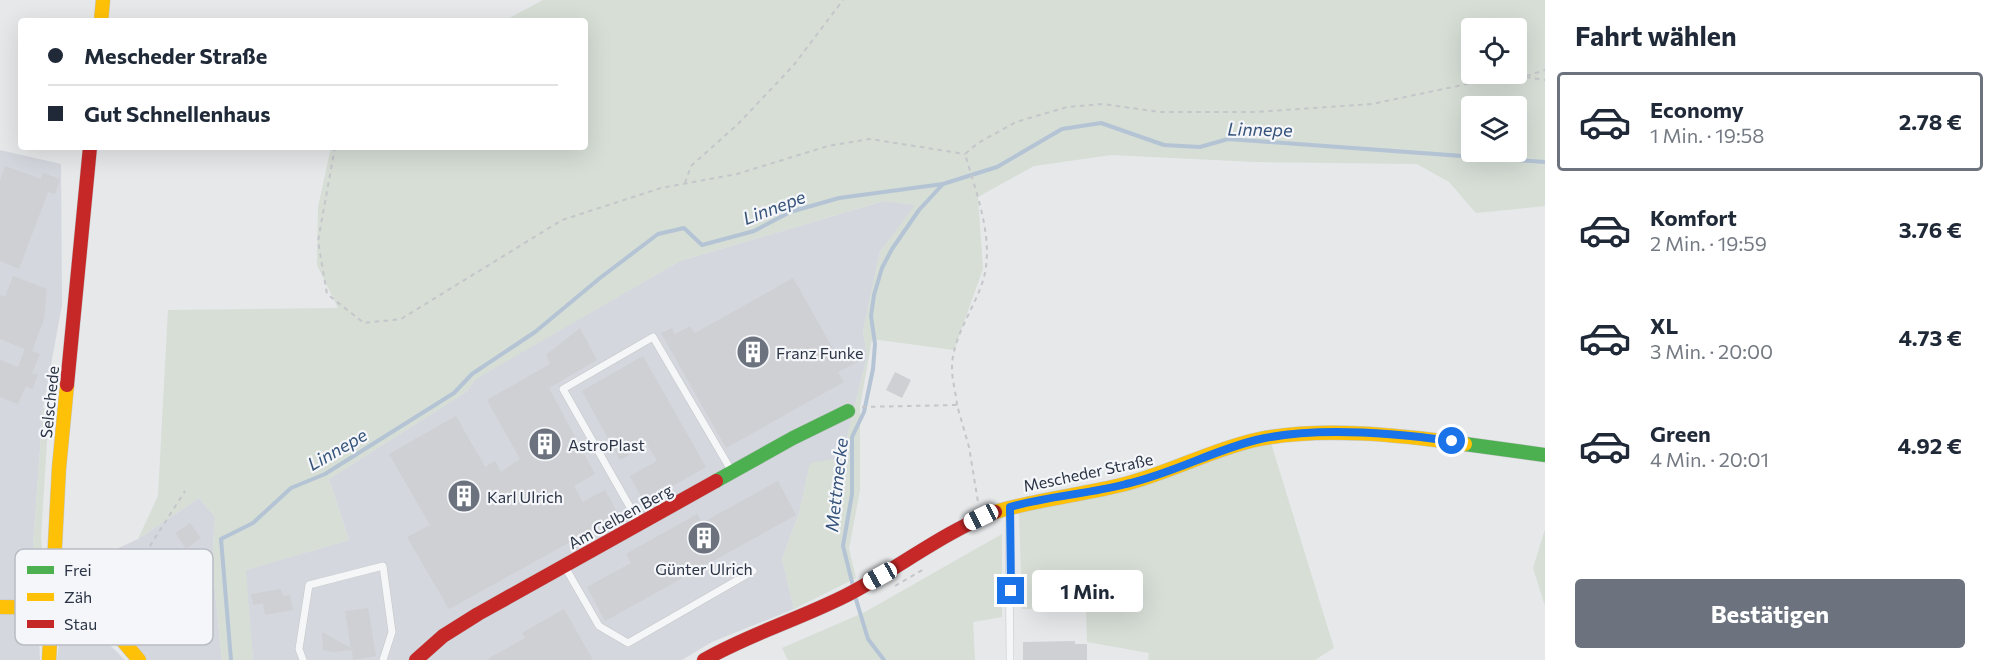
<!DOCTYPE html>
<html lang="de">
<meta charset="utf-8">
<style>
:root{--surface:#fff;--page:#f2f2f3;--text:#1f2937;--muted:#747a83;--line:#e0e1e3;--accent:#6c737f}
body{margin:0;font-family:Commissioner,sans-serif;background:var(--page);color:var(--text);height:100vh;display:flex;flex-direction:column;font-size:22px;white-space:nowrap}
*{box-sizing:border-box;margin:0}
p{font-size:20px;color:var(--muted)}
.icon{flex:none;width:33px;height:33px;fill:none;stroke:currentColor;stroke-width:2;stroke-linecap:round;stroke-linejoin:round}
.map{position:relative;flex:1;overflow:hidden}
.sheet{display:flex;flex-direction:column;background:var(--surface);width:450px}
.sheet>*{flex:none}
.banner{position:absolute;left:18px;top:18px;width:570px;height:132px;border-radius:6px;box-shadow:0 6px 24px #0002;display:grid;align-content:center;height:132px;padding:0 30px;background:var(--surface)}
.controls{position:absolute;left:1461px;top:18px;display:grid;gap:12px}
.controls a{display:grid;place-items:center;width:66px;height:66px;border-radius:6px;background:var(--surface);box-shadow:0 6px 24px #0002;font-size:30px}
.end{position:absolute;width:27px;height:27px;margin:-14px;border:8px solid #1a73e8;background:#fff;box-shadow:0 0 0 3px #fff}
.from{border-radius:50%}
.bubble{position:absolute;height:42px;border-radius:6px;background:var(--surface);box-shadow:0 6px 24px #0002;font-size:20px;font-weight:700;line-height:42px;text-align:center}
.car{position:absolute;width:18px;height:36px;margin:-18px -9px;border-radius:8px;box-shadow:0 0 4px 2px #0007;background:linear-gradient(#fff 24%,#345 0 40%,#fff 0 76%,#345 0 86%,#fff 0)}
.banner b{display:flex;align-items:center;gap:21px;height:57px;font-size:22px}
.banner b+b{border-top:2px solid var(--line)}
.banner i{width:15px;height:15px;background:var(--text)}
ul{padding:0;list-style:none}
li{display:flex;align-items:center;gap:18px;height:99px;margin:0 12px 9px;padding:0 18px;border:3px solid transparent;border-radius:6px}
li div{flex:1}
li b{display:block;font-size:22px}
li em{font-style:normal;font-weight:700}
li.on{border-color:var(--accent)}
li>.icon{width:54px;height:54px;stroke-width:1.5}
h2{padding:0 30px;font-size:27px;line-height:72px}
.cta{display:flex;gap:12px;margin-top:auto;padding:12px 30px}
.cta a{flex:1;height:69px;border-radius:6px;background:var(--accent);color:#fff;font-size:24px;font-weight:700;line-height:69px;text-align:center}
main{display:flex;flex:1;min-height:0}
.map>svg:first-child{display:block}
.built{fill:#d4d7dd}
.green{fill:#d6ded6;fill-rule:evenodd}
.lines{fill:none;stroke-linecap:round;stroke-linejoin:round}
.stream{stroke:#b4c4d5;stroke-width:4}
.building{fill:#ced0d3}
.lane-casing{stroke:#c4c6c8;stroke-width:8}
.fast-casing{stroke:#c4c6c8;stroke-width:15}
.slow-casing{stroke:#c4c6c8;stroke-width:15}
.jam-casing{stroke:#c4c6c8;stroke-width:15}
.path{stroke:#c5c6ca;stroke-width:2;stroke-dasharray:4.5 4.5;stroke-linecap:butt}
.lane{stroke:#f5f6f7;stroke-width:7}
.fast{stroke:#4caf50;stroke-width:14}
.slow{stroke:#ffc107;stroke-width:14}
.jam{stroke:#c62828;stroke-width:14}
.route{stroke:#1a73e8;stroke-width:8}
.labels{text-anchor:middle;dominant-baseline:central;stroke-width:4.5;stroke-linejoin:round;paint-order:stroke}
.poi-label{font-size:16px;fill:#2b3445;stroke:#f4f6f9;text-anchor:start}
.street-label{font-size:16px;fill:#2b3445;stroke:#f4f6f9}
.water-label{font-size:18px;font-style:italic;fill:#34527a;stroke:#f4f6f9}
.key{fill:#f4f6f9;stroke:#b8bcc3;stroke-width:1.5}
.key-label{font-size:16px;fill:#2b3445}
</style>
<main>
<div class="map">
<svg width="1545" height="660" viewBox="0 0 1545 660">
<rect width="100%" height="100%" fill="#e6e8ea"/>
<g class="built">
<polygon points="0,150 61,164 62,305 43,408 33,546 37,571 40,660 0,660"/>
<polygon points="884,201 916,205 880,252 863,331 867,357 842,458 810,464 799,513 782,559 794,609 712,642 682,660 253,660 245,570 349,540 329,479 466,392 475,379 680,261"/>
<polygon points="199,498 215,517 212,562 222,660 137,660 65,573 138,539"/>
<polygon points="70,621 79,621 90,625 125,660 57,660 61,630"/>
</g>
<g class="green">
<path d="M543,0h1002v206l-69,7 -27,-31 -32,-18 -161,-2 -145,-7 -77,11 -56,31 5,72 -29,81 -82,-11 -12,68v83l-11,59 7,29 -62,31 -12,-50 17,-46 11,-50 32,-5 25,-101 -4,-26 17,-79 35,-47 -31,-4 -204,60 -204,118 -10,13 -137,87 20,61 -103,30 7,90h-31l-10,-98 3,-45 -16,-19 -61,41 20,-43 10,-186 170,-2 -21,-43 1,-58 13,-60h254v-126h-81zM1472,28h44v46h-44zM1472,106h44v46h-44z"/>
<polygon points="43,408 49,410 41,536 43,570 37,571 33,546"/>
<polygon points="1271,443 1334,648 1315,660 1148,660 1149,653 1087,642 1086,608 1022,609 1019,510"/>
<polygon points="1545,529 1545,606 1533,568"/>
<polygon points="1002,534 1002,617 973,622 975,660 788,660 782,648 865,612"/>
</g>
<g class="lines">
<g class="stream">
<polyline points="853,586 843,546 852,494 852,437 864,412 873,369 875,344 871,316 874,295 882,268 892,249 919,210 943,184"/>
<polyline points="855,596 868,639 884,660"/>
<polyline points="231,660 221,539 253,523 291,488 325,474 454,393 472,374 535,332 600,278 658,234 684,228 702,245 754,231 790,212 839,198 943,184 981,172 997,167 1062,129 1101,123 1164,145 1200,147 1228,139 1545,162"/>
</g>
</g>
<g class="building">
<polygon points="5,166 41,179 43,173 60,179 55,194 48,192 19,269 0,261 0,181"/>
<polygon points="13,276 47,289 44,319 32,351 40,354 32,373 38,375 32,389 26,386 18,404 0,397 0,360 18,367 25,349 0,339 0,295 5,297"/>
<polygon points="793,278 839,359 860,348 865,358 838,372 844,382 726,448 661,333 672,328 675,334 690,326 695,333"/>
<polygon points="580,328 597,360 549,388 595,474 574,486 583,502 605,490 619,515 449,609 407,537 430,525 389,454 456,416 485,467 495,461 501,472 520,459 487,400 550,364 546,355"/>
<polygon points="643,356 706,467 644,502 630,476 657,461 647,444 620,460 582,391"/>
<polygon points="895,372 911,380 902,398 886,390"/>
<polygon points="778,481 796,515 605,621 587,587 631,563 626,554 697,514 702,523"/>
<polygon points="190,523 201,538 186,549 175,533"/>
<polygon points="281,589 283,596 290,595 293,610 265,615 263,603 253,605 251,594"/>
<polygon points="368,608 376,656 353,660 352,650 334,652 323,650 322,632 351,648 345,611"/>
<polygon points="564,609 593,660 486,660 525,638 522,633"/>
<polygon points="1075,641 1075,644 1087,644 1087,660 1023,660 1023,642"/>
</g>
<g class="lines">
<g class="lane-casing">
<g id="lane">
<polyline points="1009,509 1010,660"/>
<polyline points="639,523 563,389 653,337 731,470"/>
<polyline points="565,567 599,626 628,643 753,571"/>
<polyline points="303,660 299,649 309,585 383,566 392,632 383,660"/>
</g>
</g>
<g class="fast-casing">
<g id="fast">
<polyline points="1465,444 1545,455"/>
<polyline points="716,481 793,438 848,411"/>
</g>
</g>
<g class="slow-casing">
<g id="slow">
<polyline points="101,21 103,0"/>
<path d="M995,512c43,-13 87,-17 130,-28 44,-11 86,-34 130,-44 64,-14 146,-5 210,4"/>
<polyline points="0,607 78,608 112,628 139,660"/>
<polyline points="49,660 59,468 67,385"/>
</g>
</g>
<g class="jam-casing">
<g id="jam">
<polyline points="67,385 90,147"/>
<polyline points="416,660 443,636 478,614 716,481"/>
<path d="M704,660c45,-26 96,-41 143,-65 50,-26 95,-62 148,-83"/>
</g>
</g>
<g class="path">
<polyline points="1526,77 1545,80"/>
<polyline points="335,147 318,241 327,294 364,323 401,319 562,220 661,188 737,174 828,146 870,139 965,154"/>
<polyline points="685,183 691,166 737,125 793,66 843,0"/>
<path d="M957,405c-1,-12 -5,-25 -5,-37 0,-32 24,-61 32,-91 10,-39 -8,-85 -19,-123l13,-11 38,-21 51,-15 36,-3 57,8h95l117,-8 95,-20 56,-7 22,-7"/>
<polyline points="862,407 957,405 969,447 978,502"/>
<polyline points="895,586 924,569"/>
<polyline points="81,593 84,576 148,549 185,491"/>
</g>
<use href="#lane" class="lane"/>
<use href="#fast" class="fast"/>
<use href="#slow" class="slow"/>
<use href="#jam" class="jam"/>
</g>
<g class="lines">
<path class="route" d="M1011,591l-1,-84c38,-11 78,-13 116,-23 45,-10 86,-33 130,-44 58,-14 138,-7 196,1"/>
</g>
<defs>
<g id="building-disc" transform="scale(1.725)"><circle r="9.5" fill="#6c737f" stroke="#f4f6f9"/><path d="M-4-6H4V6H1V3H-1V6H-4ZM-2.5-4.3h1.7v1.8h-1.7ZM.8-4.3h1.7v1.8H.8ZM-2.5-1h1.7V.8h-1.7ZM.8-1h1.7V.8H.8Z" fill="#fff"/></g>
</defs>
<g fill-rule="evenodd">
<use href="#building-disc" x="753" y="352"/>
<use href="#building-disc" x="545" y="444"/>
<use href="#building-disc" x="464" y="496"/>
<use href="#building-disc" x="704" y="538"/>
</g>
<g class="labels">
<g class="poi-label">
<text x="776" y="352">Franz Funke</text>
<text x="568" y="444">AstroPlast</text>
<text x="487" y="496">Karl Ulrich</text>
<text x="704" y="568" text-anchor="middle">Günter Ulrich</text>
</g>
<g class="street-label">
<text transform="translate(49 402) rotate(-84)">Selschede</text>
<text transform="translate(1088 472) rotate(-12)">Mescheder Straße</text>
<text transform="translate(620 516) rotate(-29)">Am Gelben Berg</text>
</g>
<g class="water-label">
<text transform="translate(1260 129) rotate(1)">Linnepe</text>
<text transform="translate(774 207) rotate(-21)">Linnepe</text>
<text transform="translate(337 449) rotate(-30)">Linnepe</text>
<text transform="translate(836 485) rotate(-84)">Mettmecke</text>
</g>
</g>
<rect x="15" y="549" width="198" height="96" rx="9" class="key"/>
<rect x="27" y="566" width="27" height="8" fill="#4caf50"/>
<rect x="27" y="593" width="27" height="8" fill="#ffc107"/>
<rect x="27" y="620" width="27" height="8" fill="#c62828"/>
<g class="key-label">
<text x="64" y="576">Frei</text>
<text x="64" y="603">Zäh</text>
<text x="64" y="630">Stau</text>
</g>
</svg>
<div class="controls">
<a><svg class="icon" aria-label="locate" viewBox="0 0 24 24"><circle cx="12" cy="12" r="6"/><path d="M12 2v4M12 18v4M2 12h4M18 12h4"/></svg></a>
<a><svg class="icon" aria-label="layers" viewBox="0 0 24 24"><path d="M12 4l9 5-9 5-9-5zM3 14l9 5 9-5"/></svg></a>
</div>
<i class="end from" style="left:1452px;top:441px"></i>
<i class="end" style="left:1011px;top:591px"></i>
<div class="bubble" style="left:1032px;top:570px;width:111px">1 Min.</div>
<i class="car" style="left:981px;top:517px;rotate:244deg"></i>
<i class="car" style="left:880px;top:576px;rotate:241deg"></i>
<div class="banner">
<b><i class="from"></i>Mescheder Straße</b>
<b><i></i>Gut Schnellenhaus</b>
</div>
</div>
<section class="sheet">
<h2>Fahrt wählen</h2>
<ul>
<li class="on"><svg class="icon" aria-label="car" viewBox="0 0 24 24"><path d="M5 17H2v-5l4-1 3-4h7l3 4 3 1v5h-3M9 17h6M6 11h13"/><circle cx="7" cy="17" r="2"/><circle cx="17" cy="17" r="2"/></svg><div><b>Economy</b><p>1 Min. · 19:58</p></div><em>2.78 €</em></li>
<li><svg class="icon" aria-label="car" viewBox="0 0 24 24"><path d="M5 17H2v-5l4-1 3-4h7l3 4 3 1v5h-3M9 17h6M6 11h13"/><circle cx="7" cy="17" r="2"/><circle cx="17" cy="17" r="2"/></svg><div><b>Komfort</b><p>2 Min. · 19:59</p></div><em>3.76 €</em></li>
<li><svg class="icon" aria-label="car" viewBox="0 0 24 24"><path d="M5 17H2v-5l4-1 3-4h7l3 4 3 1v5h-3M9 17h6M6 11h13"/><circle cx="7" cy="17" r="2"/><circle cx="17" cy="17" r="2"/></svg><div><b>XL</b><p>3 Min. · 20:00</p></div><em>4.73 €</em></li>
<li><svg class="icon" aria-label="car" viewBox="0 0 24 24"><path d="M5 17H2v-5l4-1 3-4h7l3 4 3 1v5h-3M9 17h6M6 11h13"/><circle cx="7" cy="17" r="2"/><circle cx="17" cy="17" r="2"/></svg><div><b>Green</b><p>4 Min. · 20:01</p></div><em>4.92 €</em></li>
</ul>
<div class="cta"><a>Bestätigen</a></div>
</section>
</main>
